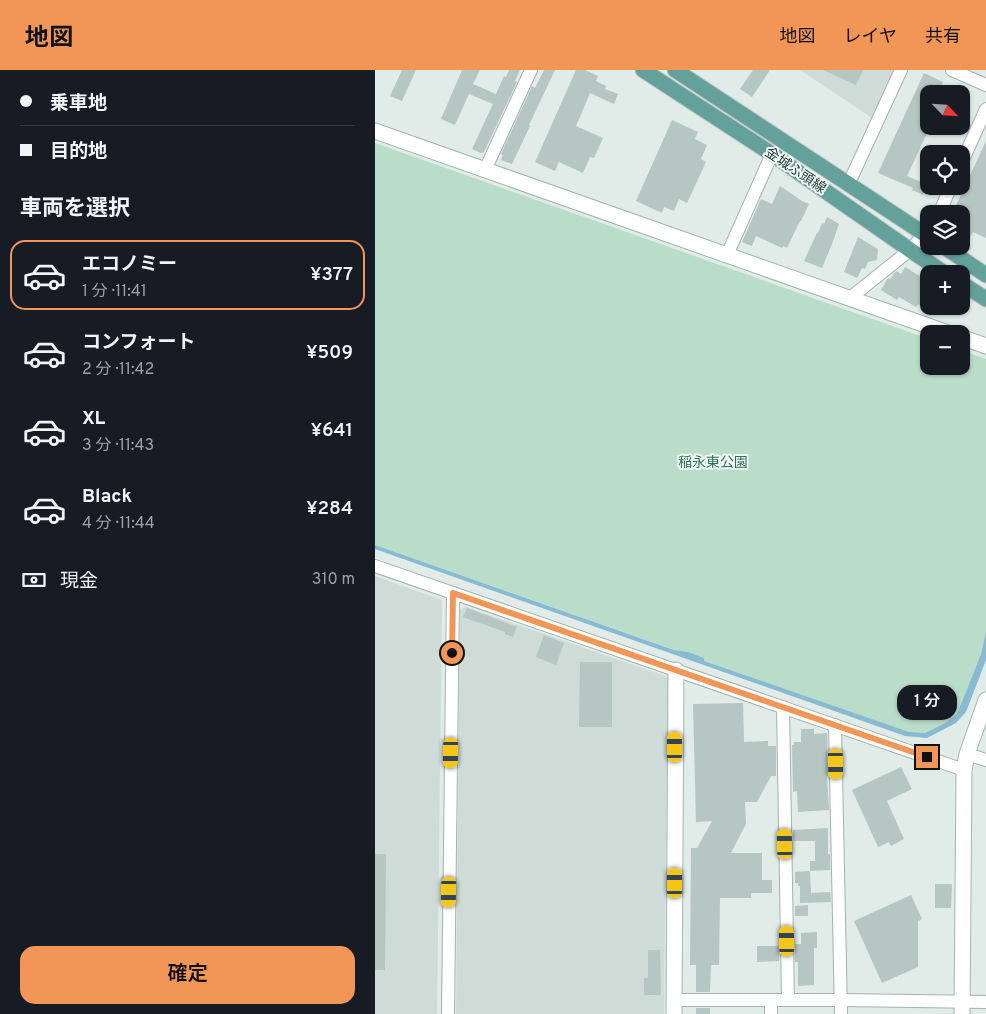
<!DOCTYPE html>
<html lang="ja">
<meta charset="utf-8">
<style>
:root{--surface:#171b24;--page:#242831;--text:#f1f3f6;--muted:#9ea1a6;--line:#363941;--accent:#f29658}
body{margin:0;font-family:Overpass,"Noto Sans JP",sans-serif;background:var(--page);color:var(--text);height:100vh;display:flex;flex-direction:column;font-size:19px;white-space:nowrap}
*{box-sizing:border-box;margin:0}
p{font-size:16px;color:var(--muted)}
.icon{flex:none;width:28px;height:28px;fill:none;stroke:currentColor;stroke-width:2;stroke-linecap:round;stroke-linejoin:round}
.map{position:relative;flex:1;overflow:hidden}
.panel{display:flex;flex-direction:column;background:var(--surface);width:375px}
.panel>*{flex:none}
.banner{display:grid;align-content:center;height:110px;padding:0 20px;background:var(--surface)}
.needle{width:32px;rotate:115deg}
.controls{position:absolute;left:545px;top:15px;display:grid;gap:10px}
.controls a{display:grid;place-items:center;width:50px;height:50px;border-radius:10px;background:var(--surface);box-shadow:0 1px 4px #0004;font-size:25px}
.end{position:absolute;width:22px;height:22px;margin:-11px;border:6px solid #f29658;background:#111;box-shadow:0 0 0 2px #111}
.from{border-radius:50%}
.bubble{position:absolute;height:35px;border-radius:15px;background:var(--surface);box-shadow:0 1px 4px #0004;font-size:16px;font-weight:600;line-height:35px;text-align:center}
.car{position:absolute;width:15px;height:30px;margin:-15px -8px;border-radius:6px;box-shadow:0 0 4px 1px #0007;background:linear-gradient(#f5c518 24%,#345 0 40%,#f5c518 0 76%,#345 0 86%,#f5c518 0)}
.banner b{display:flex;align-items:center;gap:18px;height:48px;font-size:19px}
.banner b+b{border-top:1px solid var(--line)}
.banner i{width:12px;height:12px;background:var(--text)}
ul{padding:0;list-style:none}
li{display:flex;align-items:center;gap:15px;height:70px;margin:0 10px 8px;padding:0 10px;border:2px solid transparent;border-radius:15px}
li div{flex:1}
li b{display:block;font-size:19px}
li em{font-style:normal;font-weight:600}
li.selected{border-color:var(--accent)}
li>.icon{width:45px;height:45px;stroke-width:1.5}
h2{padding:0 20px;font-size:22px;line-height:60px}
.pay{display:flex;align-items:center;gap:12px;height:55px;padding:0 20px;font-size:19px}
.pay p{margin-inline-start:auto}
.cta{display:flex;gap:10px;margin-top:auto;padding:10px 20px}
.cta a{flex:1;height:58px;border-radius:15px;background:var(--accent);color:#111;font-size:20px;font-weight:600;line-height:58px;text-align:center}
header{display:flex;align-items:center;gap:30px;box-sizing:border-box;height:70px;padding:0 25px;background:var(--accent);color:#111}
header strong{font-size:24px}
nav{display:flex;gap:28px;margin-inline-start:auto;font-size:18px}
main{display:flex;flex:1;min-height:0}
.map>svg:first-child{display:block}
.built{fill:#cfdbd7}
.green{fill:#b9ddc8}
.water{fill:#88bad1}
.building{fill:#b6c6c2}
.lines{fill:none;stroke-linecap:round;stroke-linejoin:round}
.street-casing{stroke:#a4b3b0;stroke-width:14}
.secondary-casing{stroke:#9fb7b2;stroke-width:17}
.primary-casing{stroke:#c1c8c8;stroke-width:17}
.street{stroke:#fff;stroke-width:12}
.secondary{stroke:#fff;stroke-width:15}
.primary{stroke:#65a19b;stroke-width:15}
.route{stroke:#f29658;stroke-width:6}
.labels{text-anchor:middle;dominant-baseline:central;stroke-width:4;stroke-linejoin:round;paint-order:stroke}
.street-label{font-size:14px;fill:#213c39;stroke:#f1f8f6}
.park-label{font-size:14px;fill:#2b7352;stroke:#f1f8f6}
</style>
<header>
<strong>地図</strong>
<nav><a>地図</a><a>レイヤ</a><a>共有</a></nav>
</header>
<main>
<section class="panel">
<div class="banner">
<b><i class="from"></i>乗車地</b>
<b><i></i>目的地</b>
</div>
<h2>車両を選択</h2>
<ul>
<li class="selected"><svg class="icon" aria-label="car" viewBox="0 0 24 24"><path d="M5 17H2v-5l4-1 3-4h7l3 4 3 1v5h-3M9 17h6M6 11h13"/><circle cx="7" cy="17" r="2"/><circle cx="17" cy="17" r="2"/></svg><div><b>エコノミー</b><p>1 分 · 11:41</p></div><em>¥377</em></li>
<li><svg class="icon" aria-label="car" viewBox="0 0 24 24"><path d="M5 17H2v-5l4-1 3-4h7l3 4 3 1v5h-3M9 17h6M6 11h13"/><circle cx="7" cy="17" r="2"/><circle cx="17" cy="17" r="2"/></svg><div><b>コンフォート</b><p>2 分 · 11:42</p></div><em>¥509</em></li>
<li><svg class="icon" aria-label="car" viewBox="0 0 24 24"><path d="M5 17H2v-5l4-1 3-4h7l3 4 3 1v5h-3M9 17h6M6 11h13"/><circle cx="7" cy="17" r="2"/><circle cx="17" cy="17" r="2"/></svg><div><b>XL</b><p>3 分 · 11:43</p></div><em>¥641</em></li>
<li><svg class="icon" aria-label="car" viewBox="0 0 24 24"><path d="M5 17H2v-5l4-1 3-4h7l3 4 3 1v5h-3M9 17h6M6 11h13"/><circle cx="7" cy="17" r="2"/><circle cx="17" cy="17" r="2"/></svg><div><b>Black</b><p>4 分 · 11:44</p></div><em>¥284</em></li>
</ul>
<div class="pay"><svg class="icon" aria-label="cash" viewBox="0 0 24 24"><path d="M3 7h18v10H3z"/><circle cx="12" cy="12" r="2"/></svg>現金<p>310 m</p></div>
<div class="cta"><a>確定</a></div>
</section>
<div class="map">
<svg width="611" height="944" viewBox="0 0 611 944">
<rect width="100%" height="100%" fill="#e1ebe8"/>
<g class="built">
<polygon points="425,0 519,0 497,48"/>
<polygon points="0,506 67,530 62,944 0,944"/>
<polygon points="91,537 293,607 289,944 81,944 85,539"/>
</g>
<polygon class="green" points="0,73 554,269 554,296 586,296 586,280 611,289 611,561 606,584 582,644 570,653 550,663 534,662 527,660 329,591 328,588 313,582 300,580 0,475"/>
<polygon class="water" points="0,475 299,580 313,582 329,588 329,591 534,662 550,663 570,653 582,644 606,584 611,561 611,590 591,642 581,653 552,668 530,666 0,479"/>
<g class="building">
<polygon points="27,0 41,0 27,31 15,26"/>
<polygon points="87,0 105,0 98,14 121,24 129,6 131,7 134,0 145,0 140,11 142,12 109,82 106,83 97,79 118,34 94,24 80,55 66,49"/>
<polygon points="169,0 180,0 154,55 155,56 137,94 126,90 128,85 126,84 157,16 160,18"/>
<polygon points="201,0 210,0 223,6 221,11 231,16 230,19 243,24 239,34 215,23 201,56 228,68 219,88 215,87 208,103 184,92 180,101 160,92"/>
<polygon points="378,0 395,0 377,27 365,19"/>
<polygon points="448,0 488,0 481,15"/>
<polygon points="549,3 568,12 563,24 554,24 554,59 532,106 553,115 548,125 537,120 538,118 503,103"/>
<polygon points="297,50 323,62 320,69 332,75 326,89 331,92 312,133 304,129 299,141 289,137 287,143 261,131"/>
<polygon points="611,71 611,168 598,162 588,178 586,177 586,144 577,144"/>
<polygon points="405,116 427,131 434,134 426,151 425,151 412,178 408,176 407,178 381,166 377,176 367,172 386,129 397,134"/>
<polygon points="452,147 464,154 457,174 447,198 429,191 442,163 443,163 447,153 449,154"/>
<polygon points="483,167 503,179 502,190 493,192 490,199 487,198 482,208 469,202"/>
<polygon points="530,197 554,212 554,240 543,234 541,237 524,227 522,230 506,220 513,208 515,209 521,201 526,204"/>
<polygon points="92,538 142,557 138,567 130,564 130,562 88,547"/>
<polygon points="169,565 189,573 181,595 161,587"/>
<polygon points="205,592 237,592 237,657 204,657"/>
<polygon points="368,633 369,672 393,671 393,676 401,676 401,706 396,706 382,732 370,732 371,754 356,783 387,783 387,810 397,810 397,823 376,823 376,828 345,828 344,895 336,895 335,922 321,922 321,895 315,895 316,778 322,778 337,751 321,752 318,634"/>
<polygon points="426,659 439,659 439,664 452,663 453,706 452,706 454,740 423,742 422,721 418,722 417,675 419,675 419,672 426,672"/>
<polygon points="526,697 537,719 512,731 529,769 516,776 514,772 503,777 477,720"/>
<polygon points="453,758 453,784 455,784 455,800 435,801 435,791 440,791 440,771 418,771 418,760"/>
<polygon points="0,784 11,784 10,900 0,900"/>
<polygon points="435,801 436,823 455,822 456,832 425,833 425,816 423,816 423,813 420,813 420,802"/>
<polygon points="560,814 577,814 576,838 560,838"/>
<polygon points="536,825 547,849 543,851 543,897 507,913 479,851"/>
<polygon points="433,835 433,846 420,846 420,836"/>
<polygon points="442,862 442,878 439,878 439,915 423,916 423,892 420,892 420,874 426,874 426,863"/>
<polygon points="382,876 404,876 404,891 382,892"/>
<polygon points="273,880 285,880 286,925 269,925 269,908 273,908"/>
<rect x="321" y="938" width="14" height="6"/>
</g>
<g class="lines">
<g class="street-casing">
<g id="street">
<polyline points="577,0 611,15"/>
<polyline points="586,94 611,39"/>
<polyline points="110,100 156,0"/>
<polyline points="473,115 526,0"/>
<polyline points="564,144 576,116"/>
<polyline points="352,185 397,84"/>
<polyline points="475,228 535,180 554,159"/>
<polyline points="0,496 589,700"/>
<polyline points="408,637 413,930"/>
<polyline points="460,655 466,944"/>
<polyline points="592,684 611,690"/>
<polyline points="299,930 466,930 611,932"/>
<polyline points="396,930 396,944"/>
<polyline points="73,944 78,523"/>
</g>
</g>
<g class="secondary-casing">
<g id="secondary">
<polyline points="0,61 576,264"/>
<polyline points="586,267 611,276"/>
<polyline points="299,944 301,600"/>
<polyline points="587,944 589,700 592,684 611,630"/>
</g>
</g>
<g class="primary-casing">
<g id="primary">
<polyline points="268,0 397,84 535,180 571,204"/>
<polyline points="300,0 554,167"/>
<polyline points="568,176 611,205"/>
<polyline points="586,213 611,229"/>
</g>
</g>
<use href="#street" class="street"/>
<use href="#secondary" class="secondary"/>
<use href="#primary" class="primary"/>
</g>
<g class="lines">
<polyline class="route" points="77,583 78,523 552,687"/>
</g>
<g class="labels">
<g class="street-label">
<text transform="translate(420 101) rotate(34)">金城ふ頭線</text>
</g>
<g class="park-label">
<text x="338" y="393">稲永東公園</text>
</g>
</g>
</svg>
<div class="controls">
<a><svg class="needle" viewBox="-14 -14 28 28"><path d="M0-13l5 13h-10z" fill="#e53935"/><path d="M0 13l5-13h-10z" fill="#9ea1a6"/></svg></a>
<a><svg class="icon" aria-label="locate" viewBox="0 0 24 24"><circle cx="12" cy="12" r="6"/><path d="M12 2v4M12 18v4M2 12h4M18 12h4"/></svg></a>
<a><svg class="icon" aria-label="layers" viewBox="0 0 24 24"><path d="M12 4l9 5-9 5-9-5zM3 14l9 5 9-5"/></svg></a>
<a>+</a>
<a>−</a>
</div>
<i class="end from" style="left:77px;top:583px"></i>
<i class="end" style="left:552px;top:687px"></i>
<div class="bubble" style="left:522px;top:615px;width:60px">1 分</div>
<i class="car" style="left:300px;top:677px;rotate:0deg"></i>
<i class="car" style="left:76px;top:683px;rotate:181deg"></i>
<i class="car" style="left:461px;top:694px;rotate:179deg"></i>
<i class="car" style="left:410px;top:774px;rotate:359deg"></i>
<i class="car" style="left:300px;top:813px;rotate:0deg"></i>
<i class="car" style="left:74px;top:822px;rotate:181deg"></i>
<i class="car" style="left:412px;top:871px;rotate:359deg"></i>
</div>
</main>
